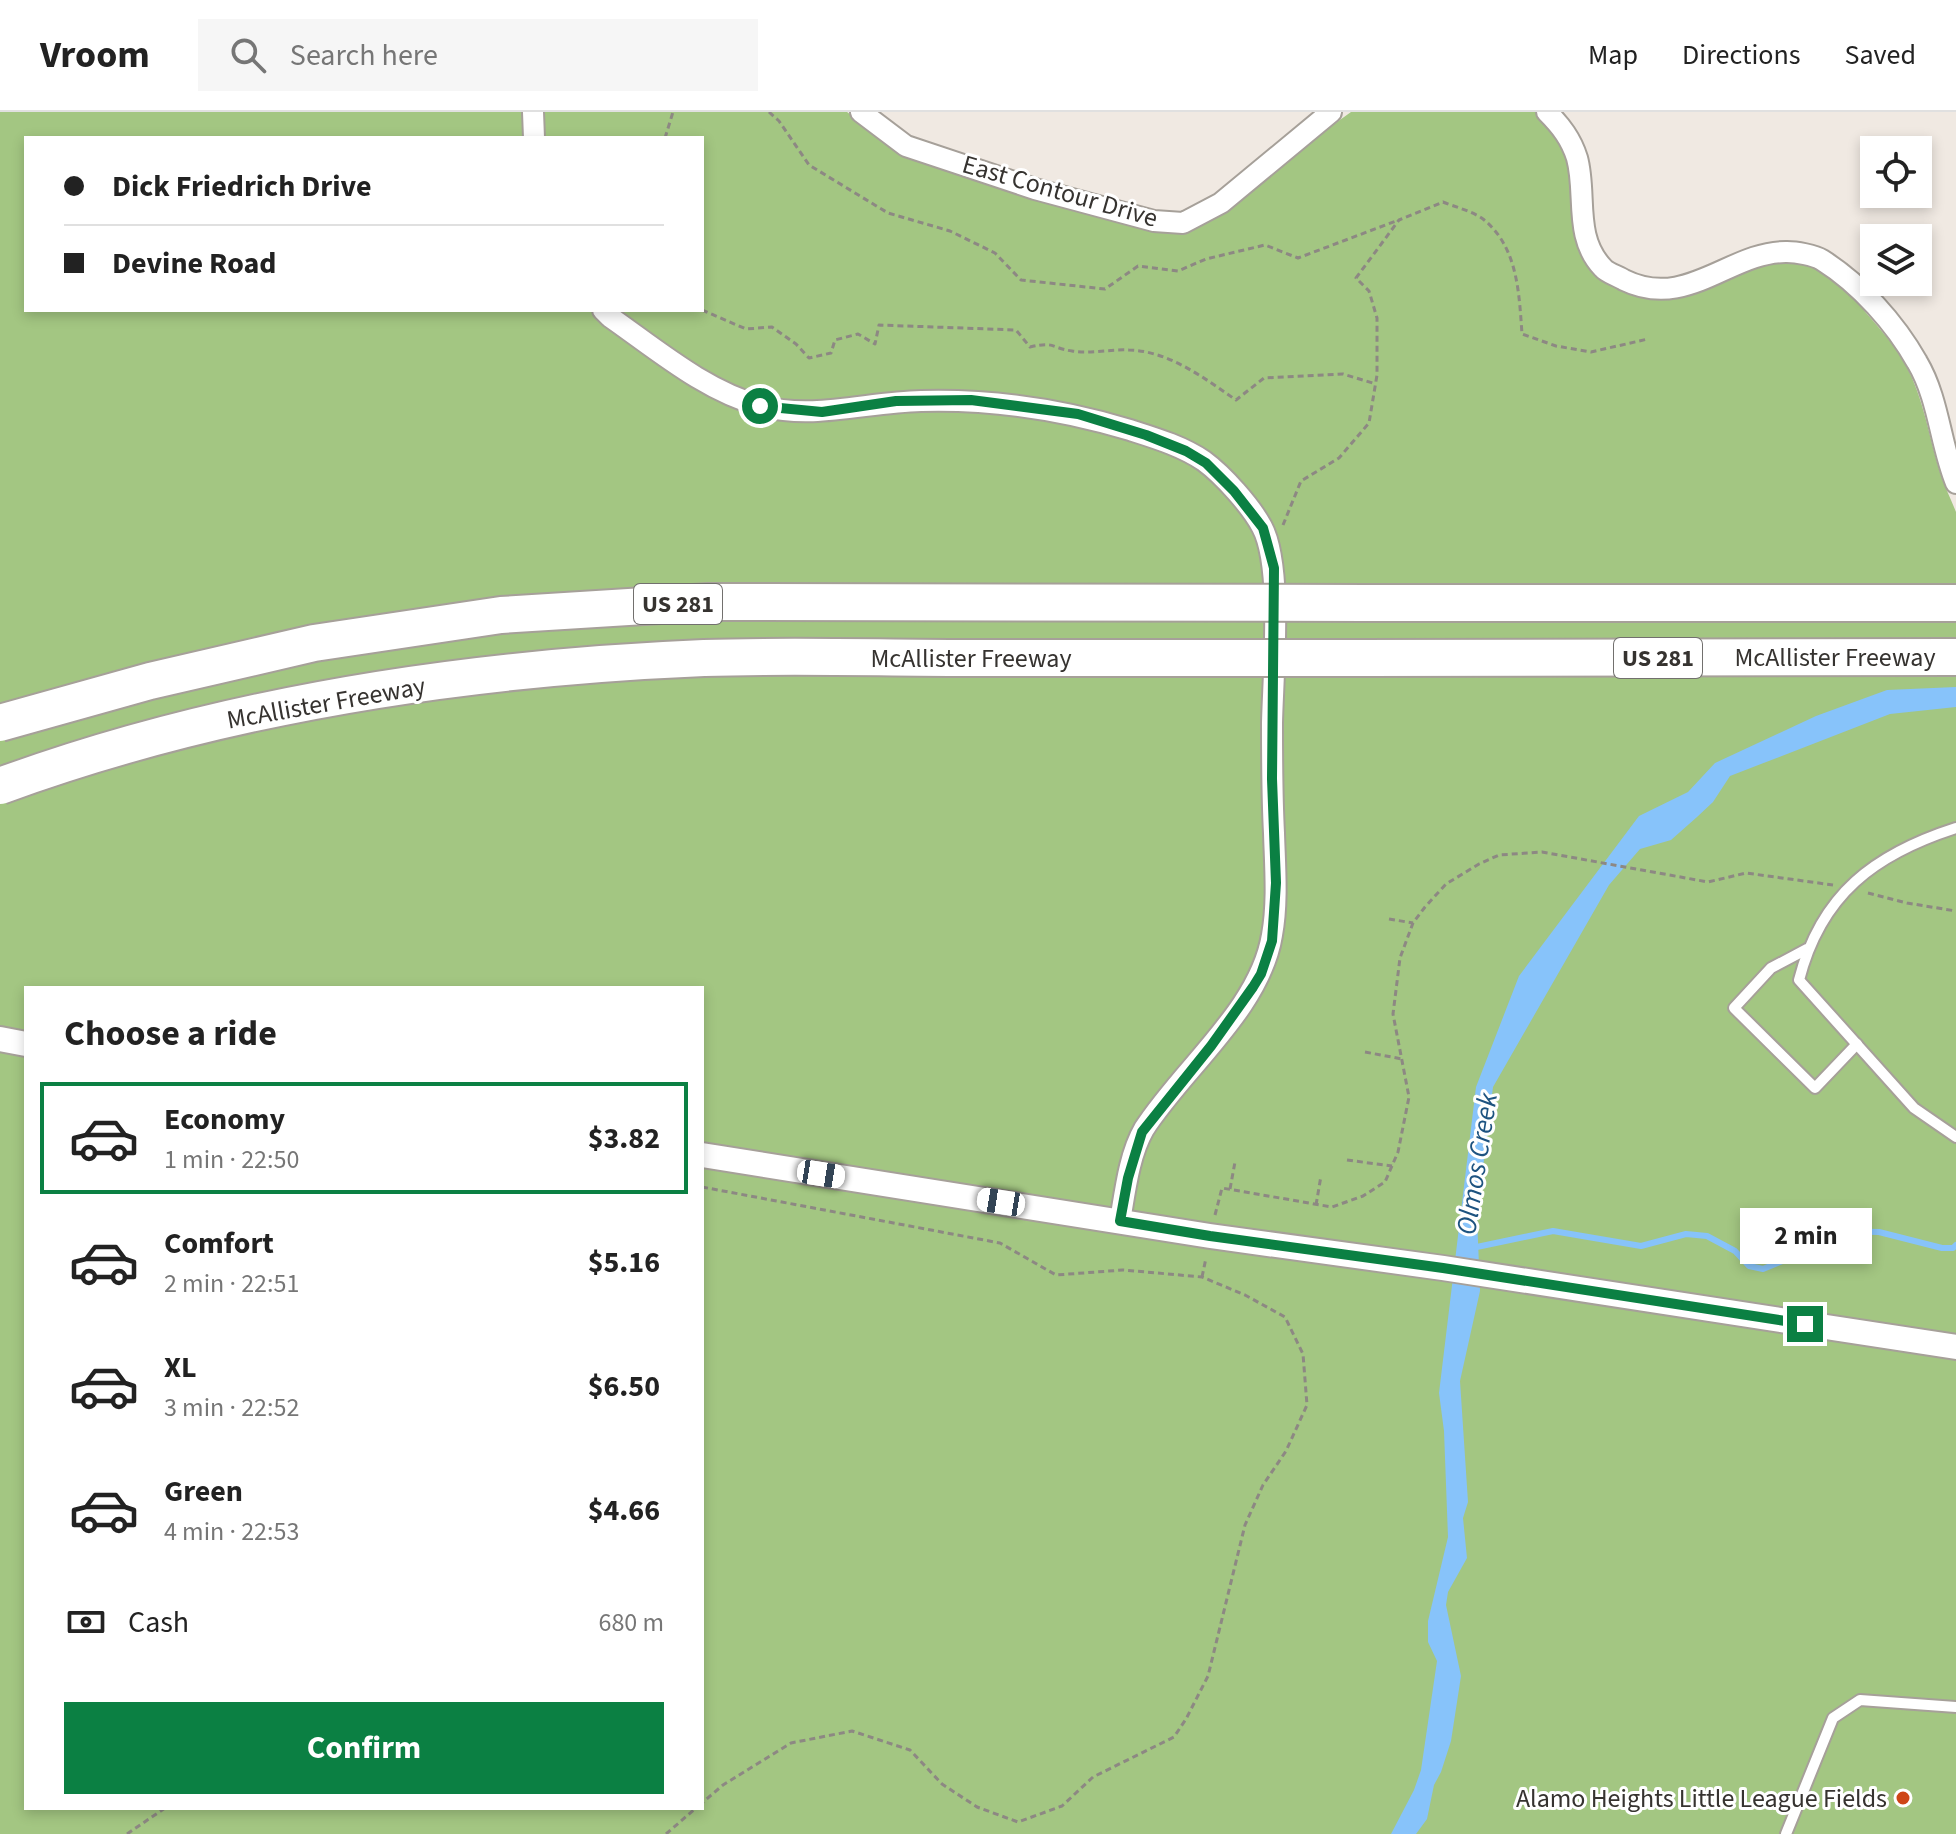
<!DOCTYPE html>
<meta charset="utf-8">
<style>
:root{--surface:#fff;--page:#f6f6f6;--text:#222;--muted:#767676;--line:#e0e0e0;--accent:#0b8043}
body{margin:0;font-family:"Source Sans 3",sans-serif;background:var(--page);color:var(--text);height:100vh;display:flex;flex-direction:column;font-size:30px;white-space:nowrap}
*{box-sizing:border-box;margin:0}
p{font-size:26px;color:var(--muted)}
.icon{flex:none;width:44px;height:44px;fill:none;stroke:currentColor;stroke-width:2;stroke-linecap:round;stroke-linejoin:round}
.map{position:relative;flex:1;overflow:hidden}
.panel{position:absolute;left:24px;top:874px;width:680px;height:824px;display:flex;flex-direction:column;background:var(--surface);border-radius:0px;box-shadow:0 4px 12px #0003}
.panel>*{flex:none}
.guide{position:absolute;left:24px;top:24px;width:680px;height:176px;border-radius:0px;box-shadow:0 4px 12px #0003;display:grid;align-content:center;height:176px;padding:0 40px;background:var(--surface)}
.controls{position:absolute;left:1860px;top:24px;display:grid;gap:16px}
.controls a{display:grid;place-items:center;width:72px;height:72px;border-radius:0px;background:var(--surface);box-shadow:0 4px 12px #0003;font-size:40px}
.end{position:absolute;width:36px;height:36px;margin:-18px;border:10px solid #0b8043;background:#fff;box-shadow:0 0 0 4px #fff}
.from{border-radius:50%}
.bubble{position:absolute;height:56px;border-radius:0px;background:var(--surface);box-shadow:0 4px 12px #0003;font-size:26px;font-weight:700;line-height:56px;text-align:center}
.car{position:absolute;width:24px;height:48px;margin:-24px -12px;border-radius:10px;box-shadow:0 0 6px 2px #0007;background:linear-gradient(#fff 24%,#345 0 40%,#fff 0 76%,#345 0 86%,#fff 0)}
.guide b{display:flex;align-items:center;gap:28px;height:76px;font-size:30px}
.guide b+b{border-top:2px solid var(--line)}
.guide i{width:20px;height:20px;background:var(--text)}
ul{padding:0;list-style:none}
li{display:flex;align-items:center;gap:24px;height:112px;margin:0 16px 12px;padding:0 24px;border:4px solid transparent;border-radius:0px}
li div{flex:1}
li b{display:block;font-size:30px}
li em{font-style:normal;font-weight:700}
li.active{border-color:var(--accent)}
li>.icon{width:72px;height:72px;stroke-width:1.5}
h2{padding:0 40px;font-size:36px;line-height:96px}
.pay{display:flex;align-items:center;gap:20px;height:88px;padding:0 40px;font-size:30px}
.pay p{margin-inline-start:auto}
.primary-button{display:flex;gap:16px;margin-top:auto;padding:16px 40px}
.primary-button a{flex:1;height:92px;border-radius:0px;background:var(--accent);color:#fff;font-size:32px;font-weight:700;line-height:92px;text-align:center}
header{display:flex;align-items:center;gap:48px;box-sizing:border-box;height:112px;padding:0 40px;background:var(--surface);border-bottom:2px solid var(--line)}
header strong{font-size:38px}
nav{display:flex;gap:44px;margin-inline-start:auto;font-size:28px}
.search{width:560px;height:72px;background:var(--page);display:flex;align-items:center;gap:20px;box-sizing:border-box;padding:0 28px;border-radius:0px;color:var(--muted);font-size:30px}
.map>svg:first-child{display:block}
.green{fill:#a3c682;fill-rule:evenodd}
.water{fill:#87c3fa}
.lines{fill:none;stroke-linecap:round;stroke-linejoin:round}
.stream{stroke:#87c3fa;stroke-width:6}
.service-casing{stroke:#a6a099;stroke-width:14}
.minor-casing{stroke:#a6a099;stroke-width:24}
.tertiary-casing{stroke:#a6a099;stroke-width:28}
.motorway-casing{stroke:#a6a099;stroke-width:40}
.path{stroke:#8d8883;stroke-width:3;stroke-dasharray:6 4;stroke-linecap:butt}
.service{stroke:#fff;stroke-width:10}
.minor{stroke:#fff;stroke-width:20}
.tertiary{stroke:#fff;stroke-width:24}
.motorway{stroke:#fff;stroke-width:36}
.motorway-bridge-casing{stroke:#a6a099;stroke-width:40;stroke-linecap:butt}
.motorway-bridge{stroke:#fff;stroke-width:36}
.route{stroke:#0b8043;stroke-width:10}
.poi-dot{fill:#ce4617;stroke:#fff;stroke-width:3}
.labels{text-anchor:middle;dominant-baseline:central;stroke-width:6;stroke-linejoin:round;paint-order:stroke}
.shield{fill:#fff;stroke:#72706e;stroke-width:2}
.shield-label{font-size:24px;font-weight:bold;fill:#363330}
.street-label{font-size:26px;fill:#363330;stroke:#fff}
.poi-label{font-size:26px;fill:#363330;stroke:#fff;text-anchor:end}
.water-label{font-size:28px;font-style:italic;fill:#1d5380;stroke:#fff}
</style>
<header>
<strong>Vroom</strong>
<div class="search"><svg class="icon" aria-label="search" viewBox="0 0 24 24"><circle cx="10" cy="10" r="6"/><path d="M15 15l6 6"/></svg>Search here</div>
<nav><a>Map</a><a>Directions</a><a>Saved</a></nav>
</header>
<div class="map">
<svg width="1956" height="1722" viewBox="0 0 1956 1722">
<rect width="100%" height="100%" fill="#f0e9e2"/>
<path class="green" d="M0,0h847l52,37 28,14 57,21 89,27 82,19h38l37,-24 82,-66 39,-28h189l19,21 12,33 28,112c10,5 21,14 32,17 65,22 126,-50 182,-30 18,7 38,30 50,44 13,16 28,31 38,48 22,35 27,77 39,115 4,14 11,27 16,40v1322h-1956zM26,26h676v172h-676zM26,876h676v820h-676z"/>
<polygon class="water" points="1956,575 1956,595 1890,602 1730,664 1713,690 1697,705 1671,728 1640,737 1609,773 1493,975 1477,1104 1480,1179 1460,1269 1468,1390 1463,1406 1467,1446 1448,1480 1446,1493 1461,1564 1451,1629 1441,1660 1434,1673 1427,1707 1416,1722 1391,1722 1414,1678 1421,1658 1437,1549 1428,1530 1428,1509 1448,1425 1444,1319 1439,1281 1476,975 1519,864 1639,704 1688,680 1715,651 1816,604 1887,578"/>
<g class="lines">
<polyline class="stream" points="1472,1136 1553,1119 1641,1134 1686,1122 1707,1124 1735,1139 1749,1154 1763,1157 1785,1148 1829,1119 1879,1120 1942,1136 1953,1136 1956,1133"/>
<g class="service-casing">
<g id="service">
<path d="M1956,716c-81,26 -135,66 -157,152l115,128 42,29"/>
<polyline points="1807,837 1771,856 1734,896 1815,976 1857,932"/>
<polyline points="1786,1722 1833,1606 1860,1588 1956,1595"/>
</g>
</g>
<g class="minor-casing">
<g id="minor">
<polyline points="533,0 534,26"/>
<polyline points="861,0 906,34 1035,77 1154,109 1183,111 1221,91 1331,0"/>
<path d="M1547,0c14,14 24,27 30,46 10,36 -4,79 26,110 4,5 15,8 21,12 63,31 106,-29 163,-28 9,0 27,3 35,8 38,24 73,63 95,102 22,37 23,82 39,121"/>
<path d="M603,198l7,7c46,32 95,74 151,89 53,14 106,-4 160,-5 72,-2 140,8 209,29 25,8 52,16 74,31 19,14 47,45 58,66 21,39 11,148 10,196 0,37 0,73 2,110 1,34 4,69 -2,102 -12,74 -89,133 -128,194 -15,26 -19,63 -24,92"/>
</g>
</g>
<g class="tertiary-casing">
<g id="tertiary">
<polyline points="0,927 26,932"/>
<polyline points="702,1043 1210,1124 1443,1156 1956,1235"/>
</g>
</g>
<g class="motorway-casing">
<g id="motorway">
<polyline points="1368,491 1956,491"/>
<polyline points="1360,546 1956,545"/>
</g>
</g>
<g class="path">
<polyline points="769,0 779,9 809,53 888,101 950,119 995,141 1021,168 1105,177 1138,154 1178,159 1206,147 1265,133 1298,146 1396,109"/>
<polyline points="665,26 673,0"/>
<path d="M702,198l44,19 26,-2 24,17 13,14 22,-5 4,-13 23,-6 17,10 4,-19 137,5 14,17c26,-6 20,1 42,4 18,3 39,-2 57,-1 40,1 75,28 107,50l28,-22 79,-4 33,10"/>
<path d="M1283,413l18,-44 38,-23 30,-35 8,-48v-57l-8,-27 -13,-13 43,-58 44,-18c12,5 29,9 40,17 35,28 36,74 39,115l34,12 35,6 57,-13"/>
<polyline points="1868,781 1907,791 1956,799"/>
<polyline points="1389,807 1413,811"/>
<polyline points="1365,940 1402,947"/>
<polyline points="1347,1048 1392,1054"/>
<polyline points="702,1075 1000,1131 1056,1163 1123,1158 1202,1165 1245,1183 1285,1205 1303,1242 1307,1293 1286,1339 1263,1373 1245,1413 1208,1564 1186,1607 1174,1625 1093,1665 1062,1694 1018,1710 977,1695 942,1672 910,1638 852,1619 791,1631 723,1673 702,1691"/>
<polyline points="1230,1077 1235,1050"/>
<polyline points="1316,1093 1321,1064"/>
<polyline points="1215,1103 1222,1076 1332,1095 1363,1084 1385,1070 1398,1040 1409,985 1393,902 1400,846 1413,811 1425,795 1446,772 1479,752 1499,743 1542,740 1708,770 1746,761 1833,773"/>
<polyline points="1202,1165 1206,1146"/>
<polyline points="127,1722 165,1696"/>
<polyline points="666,1722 696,1696"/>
</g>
<use href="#service" class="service"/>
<use href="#minor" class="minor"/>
<use href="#tertiary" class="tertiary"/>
<use href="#motorway" class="motorway"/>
<g class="motorway-bridge-casing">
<g id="motorway-bridge">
<polyline points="0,611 150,569 314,531 501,503 709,490 1368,491"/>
<path d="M0,674c224,-82 466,-118 704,-128 87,-3 175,0 262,0 132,0 263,0 394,0"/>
</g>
</g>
<use href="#motorway-bridge" class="motorway-bridge"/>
</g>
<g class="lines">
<polyline class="route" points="760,294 822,300 896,289 971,288 1078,302 1146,323 1186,339 1206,351 1234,379 1263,416 1274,456 1272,667 1276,771 1272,829 1261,862 1253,875 1211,934 1142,1020 1128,1066 1120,1109 1210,1124 1443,1156 1805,1212"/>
</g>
<circle class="poi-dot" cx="1903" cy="1686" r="8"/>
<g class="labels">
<g class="shield">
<rect x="634" y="472" width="88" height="40" rx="6"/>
<rect x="1614" y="526" width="88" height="40" rx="6"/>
</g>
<g class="shield-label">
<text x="678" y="492">US 281</text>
<text x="1658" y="546">US 281</text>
</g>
<g class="street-label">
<text transform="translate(1060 79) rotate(16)">East Contour Drive</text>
<text x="1835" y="545">McAllister Freeway</text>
<text x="971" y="546">McAllister Freeway</text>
<text transform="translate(326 591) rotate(-10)">McAllister Freeway</text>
</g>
<g class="poi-label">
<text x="1887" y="1686">Alamo Heights Little League Fields</text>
</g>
<g class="water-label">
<text transform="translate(1477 1052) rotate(-81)">Olmos Creek</text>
</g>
</g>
</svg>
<div class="controls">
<a><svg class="icon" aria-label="locate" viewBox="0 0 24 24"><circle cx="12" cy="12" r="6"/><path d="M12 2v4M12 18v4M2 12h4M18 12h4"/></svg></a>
<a><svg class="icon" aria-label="layers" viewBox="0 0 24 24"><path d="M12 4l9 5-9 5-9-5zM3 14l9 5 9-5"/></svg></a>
</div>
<i class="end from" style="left:760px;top:294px"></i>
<i class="end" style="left:1805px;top:1212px"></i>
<div class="bubble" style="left:1740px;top:1096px;width:132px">2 min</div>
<i class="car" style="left:821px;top:1062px;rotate:99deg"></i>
<i class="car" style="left:1001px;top:1090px;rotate:279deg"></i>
<div class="guide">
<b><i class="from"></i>Dick Friedrich Drive</b>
<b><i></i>Devine Road</b>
</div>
<section class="panel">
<h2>Choose a ride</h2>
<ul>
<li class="active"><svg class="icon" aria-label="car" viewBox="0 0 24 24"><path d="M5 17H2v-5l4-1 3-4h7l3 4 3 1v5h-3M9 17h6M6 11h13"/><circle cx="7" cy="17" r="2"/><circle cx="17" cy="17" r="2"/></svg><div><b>Economy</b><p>1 min · 22:50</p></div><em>$3.82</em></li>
<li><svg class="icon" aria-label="car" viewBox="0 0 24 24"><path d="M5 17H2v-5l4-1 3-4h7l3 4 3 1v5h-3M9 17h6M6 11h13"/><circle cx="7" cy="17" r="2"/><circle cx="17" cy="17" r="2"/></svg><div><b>Comfort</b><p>2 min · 22:51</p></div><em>$5.16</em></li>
<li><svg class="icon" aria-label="car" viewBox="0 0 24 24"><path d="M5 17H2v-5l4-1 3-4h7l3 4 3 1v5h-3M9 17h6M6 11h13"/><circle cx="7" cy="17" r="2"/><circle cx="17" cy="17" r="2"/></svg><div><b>XL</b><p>3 min · 22:52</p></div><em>$6.50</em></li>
<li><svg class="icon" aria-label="car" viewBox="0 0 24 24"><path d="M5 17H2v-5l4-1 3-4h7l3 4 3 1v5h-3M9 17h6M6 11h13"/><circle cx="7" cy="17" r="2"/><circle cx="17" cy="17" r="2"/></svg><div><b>Green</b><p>4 min · 22:53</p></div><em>$4.66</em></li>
</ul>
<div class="pay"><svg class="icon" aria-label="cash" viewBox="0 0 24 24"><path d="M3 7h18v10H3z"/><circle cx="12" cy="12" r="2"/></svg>Cash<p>680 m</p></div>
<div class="primary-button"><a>Confirm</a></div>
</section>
</div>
